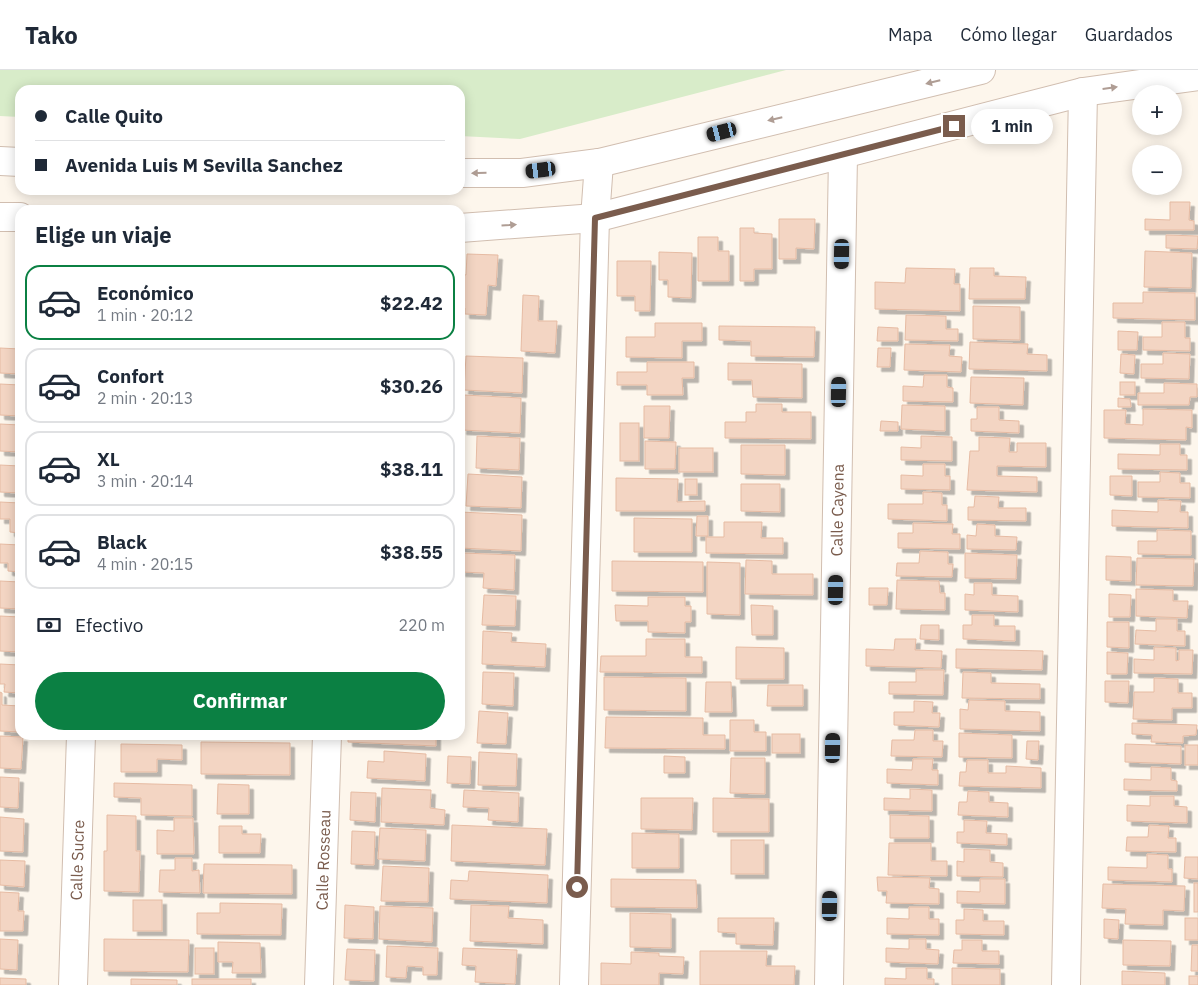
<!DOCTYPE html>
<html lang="es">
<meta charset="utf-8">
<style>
:root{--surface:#fff;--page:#f2f2f3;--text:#1f2937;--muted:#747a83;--line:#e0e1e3;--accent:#0b8043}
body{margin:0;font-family:"IBM Plex Sans",sans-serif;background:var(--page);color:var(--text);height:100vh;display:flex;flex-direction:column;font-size:19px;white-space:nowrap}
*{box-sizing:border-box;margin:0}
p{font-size:16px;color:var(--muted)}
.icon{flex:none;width:28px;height:28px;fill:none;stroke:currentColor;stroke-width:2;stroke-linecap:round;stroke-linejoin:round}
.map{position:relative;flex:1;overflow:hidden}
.side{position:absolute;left:15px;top:135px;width:450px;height:535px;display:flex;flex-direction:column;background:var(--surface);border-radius:15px;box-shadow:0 2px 12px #0003}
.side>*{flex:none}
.top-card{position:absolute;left:15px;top:15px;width:450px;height:110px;border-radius:15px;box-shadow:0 2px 12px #0003;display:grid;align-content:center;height:110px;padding:0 20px;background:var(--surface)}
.buttons{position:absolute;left:1132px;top:15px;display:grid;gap:10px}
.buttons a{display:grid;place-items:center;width:50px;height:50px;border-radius:50%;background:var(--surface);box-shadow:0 2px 12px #0003;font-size:25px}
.end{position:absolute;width:22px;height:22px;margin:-11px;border:6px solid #7a5c4d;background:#fff;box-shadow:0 0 0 2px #fff}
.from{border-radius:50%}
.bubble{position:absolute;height:35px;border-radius:18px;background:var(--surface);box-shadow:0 2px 12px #0003;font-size:16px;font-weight:700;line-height:35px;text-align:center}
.car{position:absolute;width:15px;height:30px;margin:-15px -8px;border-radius:6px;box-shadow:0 0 4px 1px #0007;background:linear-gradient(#222 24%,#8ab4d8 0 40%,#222 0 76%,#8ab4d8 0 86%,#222 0)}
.top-card b{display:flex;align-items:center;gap:18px;height:48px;font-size:19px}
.top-card b+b{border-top:1px solid var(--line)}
.top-card i{width:12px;height:12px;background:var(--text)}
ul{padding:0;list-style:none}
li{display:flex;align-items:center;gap:15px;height:75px;margin:0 10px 8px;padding:0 10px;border:2px solid var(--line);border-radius:15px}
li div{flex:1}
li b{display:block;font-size:19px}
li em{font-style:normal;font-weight:700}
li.current{border-color:var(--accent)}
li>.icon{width:45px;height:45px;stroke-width:1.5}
h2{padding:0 20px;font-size:22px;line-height:60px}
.pay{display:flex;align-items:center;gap:12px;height:55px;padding:0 20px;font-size:19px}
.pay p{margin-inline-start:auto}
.button{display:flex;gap:10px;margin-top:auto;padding:10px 20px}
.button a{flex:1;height:58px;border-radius:30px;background:var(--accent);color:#fff;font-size:20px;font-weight:700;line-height:58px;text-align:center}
header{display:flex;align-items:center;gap:30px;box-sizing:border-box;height:70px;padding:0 25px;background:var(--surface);border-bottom:1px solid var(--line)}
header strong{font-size:24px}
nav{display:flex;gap:28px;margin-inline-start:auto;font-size:18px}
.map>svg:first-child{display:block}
.green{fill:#d8ecc9}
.building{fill:#f3d5c3;stroke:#e6bba3;filter:url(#shadow)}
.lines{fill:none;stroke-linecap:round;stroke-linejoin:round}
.street-casing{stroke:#d1beb0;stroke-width:30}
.street{stroke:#fff;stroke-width:28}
.oneway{fill:#af9d94}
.route{stroke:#7a5c4d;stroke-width:6}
.labels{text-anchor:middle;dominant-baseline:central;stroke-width:4;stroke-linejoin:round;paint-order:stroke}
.street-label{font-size:16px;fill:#7a5c4d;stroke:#fffaf3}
</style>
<header>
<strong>Tako</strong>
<nav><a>Mapa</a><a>Cómo llegar</a><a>Guardados</a></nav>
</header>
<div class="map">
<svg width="1198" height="915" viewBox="0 0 1198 915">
<defs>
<filter id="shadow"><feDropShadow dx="4.5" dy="4.5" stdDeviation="0" flood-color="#0004"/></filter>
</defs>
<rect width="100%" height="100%" fill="#fdf6ec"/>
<polygon class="green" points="0,0 786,0 520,69 460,66 460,20 20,20 20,47 0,46"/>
<g class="building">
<polygon points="1170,132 1190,132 1189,150 1194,151 1194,160 1145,160 1145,149 1170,150"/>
<polygon points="779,149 815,149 814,179 796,178 796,189 779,189"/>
<polygon points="740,158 754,158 754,163 772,164 772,199 754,199 754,211 740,211"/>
<polygon points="1166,165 1198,166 1197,179 1166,178"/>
<polygon points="698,167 718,167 718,181 729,181 729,211 698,211"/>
<polygon points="1145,181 1192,183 1191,218 1144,217"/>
<polygon points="659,182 692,183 691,228 668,227 668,210 659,210"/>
<polygon points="467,184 498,185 496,216 488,215 486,245 465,244 465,238 460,238 460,204 466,205"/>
<polygon points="617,191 651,191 650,241 635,241 635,226 617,226"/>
<polygon points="906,198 955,199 954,214 960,214 960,241 875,239 875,212 905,213"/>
<polygon points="970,198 994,198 994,206 1026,207 1025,229 969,229"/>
<polygon points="1143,222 1195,223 1195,250 1113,248 1113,233 1143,233"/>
<polygon points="523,225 539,226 538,251 557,251 555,283 521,281"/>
<polygon points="973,236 1020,237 1020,270 973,269"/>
<polygon points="906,245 946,246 946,259 958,259 958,271 905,270"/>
<polygon points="1162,252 1185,252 1185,268 1190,268 1190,281 1143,280 1143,267 1162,267"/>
<polygon points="655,253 702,253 702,271 682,271 682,288 626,287 626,267 655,267"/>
<polygon points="719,256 815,257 814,287 751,286 751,271 719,270"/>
<polygon points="878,257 898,258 898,271 877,271"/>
<polygon points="1118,261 1138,262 1137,280 1118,280"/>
<polygon points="970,272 1028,274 1027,284 1047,285 1047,301 969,299"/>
<polygon points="905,274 950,275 949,286 962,287 961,302 904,300"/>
<polygon points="0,278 20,279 20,304 0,303"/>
<polygon points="878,278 891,278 890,297 877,297"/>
<polygon points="1163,283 1190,284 1189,309 1141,308 1141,294 1163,294"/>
<polygon points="1121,284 1135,285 1134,304 1120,303"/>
<polygon points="466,286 523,288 522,323 464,320"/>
<polygon points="647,292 694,292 694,308 682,308 683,325 647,325 647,315 617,315 617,302 647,302"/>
<polygon points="728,293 802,294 802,328 753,327 752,310 728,310"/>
<polygon points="924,305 947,305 947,317 953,318 953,332 903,331 903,316 923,317"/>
<polygon points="971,307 1024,308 1023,335 970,333"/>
<rect x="1120" y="312" width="15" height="13"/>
<polygon points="1164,313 1197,314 1197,327 1190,327 1189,335 1138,335 1138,323 1164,323"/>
<polygon points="0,314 20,315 20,346 0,345"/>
<polygon points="464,325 521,328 520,363 462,360"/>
<polygon points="1118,328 1130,329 1131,337 1118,337"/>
<polygon points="756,334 782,334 782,342 811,342 811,369 725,368 725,352 746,352 746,342 756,342"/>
<polygon points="902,335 945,336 945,361 901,359"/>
<polygon points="644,336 670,336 669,368 644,368"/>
<polygon points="977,337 999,337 999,350 1019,351 1019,363 971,361 971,349 977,349"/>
<polygon points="1143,339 1192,340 1192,358 1186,357 1186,370 1104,368 1104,340 1126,340 1125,354 1143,355"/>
<polygon points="881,351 898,352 898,361 880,361"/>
<rect x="620" y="353" width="19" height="38"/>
<polygon points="0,354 20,355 20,382 0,381"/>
<polygon points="477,366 520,368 519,400 476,398"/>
<polygon points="921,366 952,367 952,391 901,390 901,377 921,378"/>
<polygon points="979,367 1010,368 1009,382 1017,382 1017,373 1046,373 1046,397 997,396 997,406 1037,407 1037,422 967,420 970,381 979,381"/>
<polygon points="645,371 676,372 675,399 645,399"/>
<polygon points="1160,374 1180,374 1180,385 1187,385 1187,400 1118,399 1118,384 1160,385"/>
<polygon points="741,375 785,375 785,405 741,404"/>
<rect x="679" y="378" width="34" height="24"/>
<polygon points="923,394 945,394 945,406 950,406 950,420 901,419 901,405 923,406"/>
<polygon points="0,395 20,396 20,423 0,422"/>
<polygon points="1160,402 1180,403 1180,413 1190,413 1190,428 1138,427 1138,412 1160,412"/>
<polygon points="468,404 522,407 521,438 466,436"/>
<polygon points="1110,406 1132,406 1132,426 1110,425"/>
<polygon points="616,408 678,409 677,432 705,431 705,441 616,441"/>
<rect x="685" y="409" width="12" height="16"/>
<polygon points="741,414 780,414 780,442 741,441"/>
<polygon points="923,422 942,423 942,435 947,435 947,451 888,449 888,434 923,434"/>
<polygon points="975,426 999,427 998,438 1026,438 1026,451 968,450 968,437 974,437"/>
<polygon points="1158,430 1181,431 1180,442 1188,442 1188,458 1112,456 1112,440 1158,442"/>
<polygon points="0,432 20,433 20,463 10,462 10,449 0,449"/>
<polygon points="460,442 522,445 521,481 460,478"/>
<polygon points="697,446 708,446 708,466 696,466"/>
<polygon points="634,448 692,449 692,482 634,482"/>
<polygon points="724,452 762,452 761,468 783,468 783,484 706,483 706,467 724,467"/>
<polygon points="913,453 953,454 952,464 960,464 960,479 898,478 898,463 913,463"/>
<polygon points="977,454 995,455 995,466 1017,467 1016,480 967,479 967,465 976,466"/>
<polygon points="1157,460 1191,461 1191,485 1138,484 1138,471 1157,471"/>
<polygon points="0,474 20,475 20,502 8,501 8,493 0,493"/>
<polygon points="920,481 948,482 948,494 953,494 952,507 896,506 897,493 919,493"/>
<polygon points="462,483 515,485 514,520 483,518 484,503 461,502"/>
<polygon points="965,483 1017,485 1016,509 965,508"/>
<polygon points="1106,486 1131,487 1131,511 1106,510"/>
<polygon points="1137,488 1194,489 1193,516 1136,515"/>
<polygon points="746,490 772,491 772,504 813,504 813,525 745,524"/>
<polygon points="612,491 703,492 703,522 612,521"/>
<polygon points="707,492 740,493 740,545 707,544"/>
<polygon points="897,510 939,511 940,523 945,523 945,540 896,539"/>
<polygon points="0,511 20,512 20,539 0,538"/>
<polygon points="974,513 992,513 992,525 1018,526 1018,542 965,540 965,524 974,525"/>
<polygon points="869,518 888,518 887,535 869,535"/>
<polygon points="1136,519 1173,520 1173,531 1188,531 1187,548 1136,546"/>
<polygon points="1109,524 1131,525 1130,547 1109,547"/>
<polygon points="484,525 516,526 515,556 482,555"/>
<polygon points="648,527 685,527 685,536 691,536 691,552 685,552 685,563 648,562 648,551 616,551 615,535 648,536"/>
<polygon points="751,535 773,536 773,565 752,565"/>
<polygon points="972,545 994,545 994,556 1015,556 1015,571 963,569 963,555 972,555"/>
<polygon points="0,546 20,547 20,582 0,581"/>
<polygon points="1156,549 1177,549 1177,561 1185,561 1185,576 1135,574 1136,560 1156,561"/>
<polygon points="1107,552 1129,552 1129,578 1107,577"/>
<polygon points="921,555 939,555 939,570 920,569"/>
<polygon points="483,561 512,563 511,572 546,574 545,597 482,594"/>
<polygon points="646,569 685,569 685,587 702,587 702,603 600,602 601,586 646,586"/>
<polygon points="895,569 916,569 915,580 942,581 941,598 866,596 866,579 894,580"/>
<polygon points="736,577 784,578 784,609 736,609"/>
<polygon points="1154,577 1176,578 1176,591 1179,590 1179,580 1193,580 1192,604 1134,603 1134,589 1154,590"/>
<polygon points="956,579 1043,581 1042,600 956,598"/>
<polygon points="1107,582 1128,583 1127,604 1107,604"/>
<polygon points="0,594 20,595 20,623 4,622 5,614 0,614"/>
<polygon points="916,600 944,600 943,625 889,624 889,612 916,612"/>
<polygon points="483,602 514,603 513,636 482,634"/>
<polygon points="963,602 991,603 991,613 1040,614 1040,629 962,628"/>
<polygon points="604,607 686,608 686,641 604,640"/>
<polygon points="1154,608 1178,609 1178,623 1192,623 1192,638 1172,638 1172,650 1133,649 1134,622 1154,622"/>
<polygon points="1105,611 1129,611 1128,633 1105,632"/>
<polygon points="706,612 731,612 732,642 705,642"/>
<polygon points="768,615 803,615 803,636 767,636"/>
<polygon points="0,622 2,623 2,635 20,636 20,662 0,661"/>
<polygon points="969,630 1005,631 1005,641 1040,642 1040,661 960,659 960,639 968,640"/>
<polygon points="914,631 933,632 932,643 940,643 939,657 894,655 894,642 914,642"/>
<polygon points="479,641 508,643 506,674 477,673"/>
<polygon points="606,647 703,648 703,665 725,665 725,679 605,678"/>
<polygon points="730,650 754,650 754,662 766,662 766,681 730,681"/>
<polygon points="1132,653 1197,655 1196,665 1183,666 1183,673 1151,672 1152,665 1132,664"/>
<polygon points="915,660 933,660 933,671 943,671 942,687 891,686 892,670 914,670"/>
<polygon points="959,663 1012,665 1012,688 959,687"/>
<rect x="772" y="664" width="28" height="19"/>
<polygon points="348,665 436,665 436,676 348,672"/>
<polygon points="0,666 23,667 21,699 0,698"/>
<polygon points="1027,671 1039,671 1038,690 1026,689"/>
<polygon points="201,672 290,673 290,705 201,704"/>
<polygon points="121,674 182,675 182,690 157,689 157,702 121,702"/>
<polygon points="1125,674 1181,676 1181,694 1125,692"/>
<rect x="1185" y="675" width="13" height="20"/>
<polygon points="384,681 426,684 425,711 367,708 368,691 384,692"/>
<polygon points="479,682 517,684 516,716 478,715"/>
<polygon points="448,686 471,687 470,714 447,713"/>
<polygon points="664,686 685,687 685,703 664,703"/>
<polygon points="731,688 765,688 765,724 730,723"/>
<polygon points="913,689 933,689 932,700 938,700 938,715 887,713 887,699 912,700"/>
<polygon points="967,690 988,690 988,703 1006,703 1006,696 1041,698 1041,718 959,716 960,702 966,702"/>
<polygon points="1151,697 1171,698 1171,710 1177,711 1177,721 1124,720 1124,709 1151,710"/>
<polygon points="0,707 19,708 18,738 0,737"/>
<polygon points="114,713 192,715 192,746 141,745 141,728 114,727"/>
<polygon points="218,714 249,715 249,744 217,744"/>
<polygon points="382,718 431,720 430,738 445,740 444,755 381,752"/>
<polygon points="910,719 932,720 932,741 884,740 884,728 910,729"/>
<polygon points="464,720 519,723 518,752 488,750 489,738 463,737"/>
<polygon points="968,721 989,722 989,732 1008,733 1008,747 958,745 959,732 967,732"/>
<polygon points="351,722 376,723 375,752 350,750"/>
<polygon points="1150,726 1174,726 1174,736 1187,737 1187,753 1127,751 1127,735 1150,736"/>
<polygon points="641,728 693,728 692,760 641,759"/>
<polygon points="713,728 769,729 769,762 713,762"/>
<polygon points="107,745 136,746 136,781 140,781 139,822 104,821 104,781 107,781"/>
<polygon points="890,745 929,746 929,768 890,768"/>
<polygon points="0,747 24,749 23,782 0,781"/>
<polygon points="174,748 193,748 194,784 157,784 157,760 174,761"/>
<polygon points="964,750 987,751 986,763 1007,764 1007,775 957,773 957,762 964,762"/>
<polygon points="452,755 547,759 545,795 451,791"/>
<polygon points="1149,755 1169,756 1168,768 1176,768 1176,782 1126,781 1127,767 1148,767"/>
<polygon points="219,756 242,756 242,764 261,764 260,783 219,783"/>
<polygon points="380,758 426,760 425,791 378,789"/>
<polygon points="352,761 375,762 374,795 351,794"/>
<polygon points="632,763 679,764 679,798 632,798"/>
<rect x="731" y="770" width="33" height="34"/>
<polygon points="889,773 931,773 931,791 947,791 947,806 888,805"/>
<polygon points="964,779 990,780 990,792 1003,793 1003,807 957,806 957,791 964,792"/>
<polygon points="1147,784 1168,785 1168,799 1172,799 1172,812 1108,810 1108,797 1147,798"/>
<polygon points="1185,787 1198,787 1198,809 1184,808"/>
<polygon points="175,788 192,788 192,801 199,800 200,823 159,822 160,800 175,800"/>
<polygon points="0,790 25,791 24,817 0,815"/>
<polygon points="204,794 292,795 292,824 203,823"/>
<polygon points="383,796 429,798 428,832 381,831"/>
<polygon points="469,801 548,805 547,833 450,829 451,810 468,811"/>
<polygon points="877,807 930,808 929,818 939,819 939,834 886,833 887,821 878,821"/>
<polygon points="611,809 696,810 697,838 611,837"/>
<polygon points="980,809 1005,809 1005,834 957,833 957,821 980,822"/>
<rect x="1194" y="813" width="4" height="29"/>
<polygon points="1103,814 1185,816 1184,841 1163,840 1163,855 1125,854 1126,839 1102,838"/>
<polygon points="0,822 19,823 18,841 24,841 23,861 0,861"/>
<rect x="133" y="830" width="29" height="31"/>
<polygon points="220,833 282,834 281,865 197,864 197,843 220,843"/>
<polygon points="345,835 374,837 373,869 344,868"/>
<polygon points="471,835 509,836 508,848 543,850 543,874 470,871"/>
<polygon points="380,836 433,838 432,872 379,869"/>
<polygon points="909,837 929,837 929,849 939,849 939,865 887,864 887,848 909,849"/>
<polygon points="964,839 983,840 983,851 1004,851 1004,865 956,864 956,850 964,850"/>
<polygon points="630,843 671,844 671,878 630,877"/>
<polygon points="718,848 774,848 773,875 736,874 736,863 718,862"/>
<rect x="1185" y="848" width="13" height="22"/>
<polygon points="1104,849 1119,850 1118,869 1104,868"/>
<polygon points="0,869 18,870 17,900 0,899"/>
<polygon points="104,869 189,870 188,902 104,901"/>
<polygon points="909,869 926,869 926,879 939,880 938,894 886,892 886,878 909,879"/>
<polygon points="962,870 982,870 982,881 999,881 999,894 953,893 954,880 962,880"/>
<polygon points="1123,870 1171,871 1170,896 1123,895"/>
<polygon points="218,872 260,873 261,903 232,903 233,892 218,892"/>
<polygon points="1192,875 1198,875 1198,901 1191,901"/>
<polygon points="387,876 438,878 437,905 423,905 423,897 407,896 406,908 386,907"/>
<rect x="195" y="878" width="19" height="26"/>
<polygon points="463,878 517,880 515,914 475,912 476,896 462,895"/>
<polygon points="347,879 375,880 374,911 345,910"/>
<polygon points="700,881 767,881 766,896 795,896 794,915 700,915"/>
<polygon points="631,882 659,883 659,886 684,887 683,904 659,903 659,915 601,915 601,893 631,894"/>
<polygon points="906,898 927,898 927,909 934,909 934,915 885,915 885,908 906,909"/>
<polygon points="952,898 1000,899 1000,915 952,915"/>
<polygon points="1122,901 1165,903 1165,915 1122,915"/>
<rect x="1189" y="906" width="9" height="9"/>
<polygon points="0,908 26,909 26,915 0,915"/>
<polygon points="131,909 177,910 177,915 131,915"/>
<rect x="192" y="909" width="59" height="6"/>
</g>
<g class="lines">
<g class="street-casing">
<g id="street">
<polyline points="0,91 20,92"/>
<polyline points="460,103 522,103 599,93 981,0"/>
<polyline points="0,147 20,147"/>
<polyline points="460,158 595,148 1083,22 1198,6"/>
<path id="s1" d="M73,915l8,-250"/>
<path id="s2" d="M319,915l8,-250"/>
<polyline points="574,915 595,148 599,93"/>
<path id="s3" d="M829,915l14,-830"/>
<polyline points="1066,915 1083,22"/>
</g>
</g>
<use href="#street" class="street"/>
</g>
<defs><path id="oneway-solid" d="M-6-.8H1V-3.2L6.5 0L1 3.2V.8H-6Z" transform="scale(1.25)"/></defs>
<g class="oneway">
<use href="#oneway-solid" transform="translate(933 12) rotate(166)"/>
<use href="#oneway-solid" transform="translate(1110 18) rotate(-8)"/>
<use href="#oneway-solid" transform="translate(775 49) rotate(167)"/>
<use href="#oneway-solid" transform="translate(479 103) rotate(179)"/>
<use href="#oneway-solid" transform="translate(509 155) rotate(-4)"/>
</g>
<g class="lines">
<polyline class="route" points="577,817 595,148 954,56"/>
</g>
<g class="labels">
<g class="street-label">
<text stroke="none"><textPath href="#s3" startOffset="475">Calle Cayena</textPath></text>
<text stroke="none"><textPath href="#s1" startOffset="125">Calle Sucre</textPath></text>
<text stroke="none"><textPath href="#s2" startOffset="125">Calle Rosseau</textPath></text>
</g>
</g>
</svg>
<div class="buttons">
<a>+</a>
<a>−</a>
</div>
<i class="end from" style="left:577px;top:817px"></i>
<i class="end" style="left:954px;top:56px"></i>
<div class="bubble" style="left:971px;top:39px;width:82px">1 min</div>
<i class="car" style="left:722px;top:62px;rotate:256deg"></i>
<i class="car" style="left:541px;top:100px;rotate:263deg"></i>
<i class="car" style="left:842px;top:184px;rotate:181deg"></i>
<i class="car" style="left:839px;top:322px;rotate:1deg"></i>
<i class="car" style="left:836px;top:520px;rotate:1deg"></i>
<i class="car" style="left:833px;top:678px;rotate:1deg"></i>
<i class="car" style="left:830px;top:836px;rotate:1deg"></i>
<div class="top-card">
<b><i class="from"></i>Calle Quito</b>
<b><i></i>Avenida Luis M Sevilla Sanchez</b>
</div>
<section class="side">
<h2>Elige un viaje</h2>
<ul>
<li class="current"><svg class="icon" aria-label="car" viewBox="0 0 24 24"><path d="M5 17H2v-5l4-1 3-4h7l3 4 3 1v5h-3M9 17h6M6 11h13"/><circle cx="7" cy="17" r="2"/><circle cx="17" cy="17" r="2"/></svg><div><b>Económico</b><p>1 min · 20:12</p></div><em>$22.42</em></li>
<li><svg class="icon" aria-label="car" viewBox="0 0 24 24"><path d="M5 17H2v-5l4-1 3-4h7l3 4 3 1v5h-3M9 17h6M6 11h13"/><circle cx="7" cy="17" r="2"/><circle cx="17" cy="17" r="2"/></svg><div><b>Confort</b><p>2 min · 20:13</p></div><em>$30.26</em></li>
<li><svg class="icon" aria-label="car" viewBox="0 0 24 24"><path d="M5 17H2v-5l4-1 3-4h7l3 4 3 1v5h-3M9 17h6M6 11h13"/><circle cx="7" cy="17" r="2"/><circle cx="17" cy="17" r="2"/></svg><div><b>XL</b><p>3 min · 20:14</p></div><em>$38.11</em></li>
<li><svg class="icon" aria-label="car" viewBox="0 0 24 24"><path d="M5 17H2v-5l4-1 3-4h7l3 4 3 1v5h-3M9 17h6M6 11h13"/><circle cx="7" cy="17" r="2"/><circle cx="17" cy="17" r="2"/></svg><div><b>Black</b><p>4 min · 20:15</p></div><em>$38.55</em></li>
</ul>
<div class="pay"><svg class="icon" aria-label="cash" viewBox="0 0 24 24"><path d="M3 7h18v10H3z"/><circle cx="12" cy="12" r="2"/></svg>Efectivo<p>220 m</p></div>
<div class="button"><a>Confirmar</a></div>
</section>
</div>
